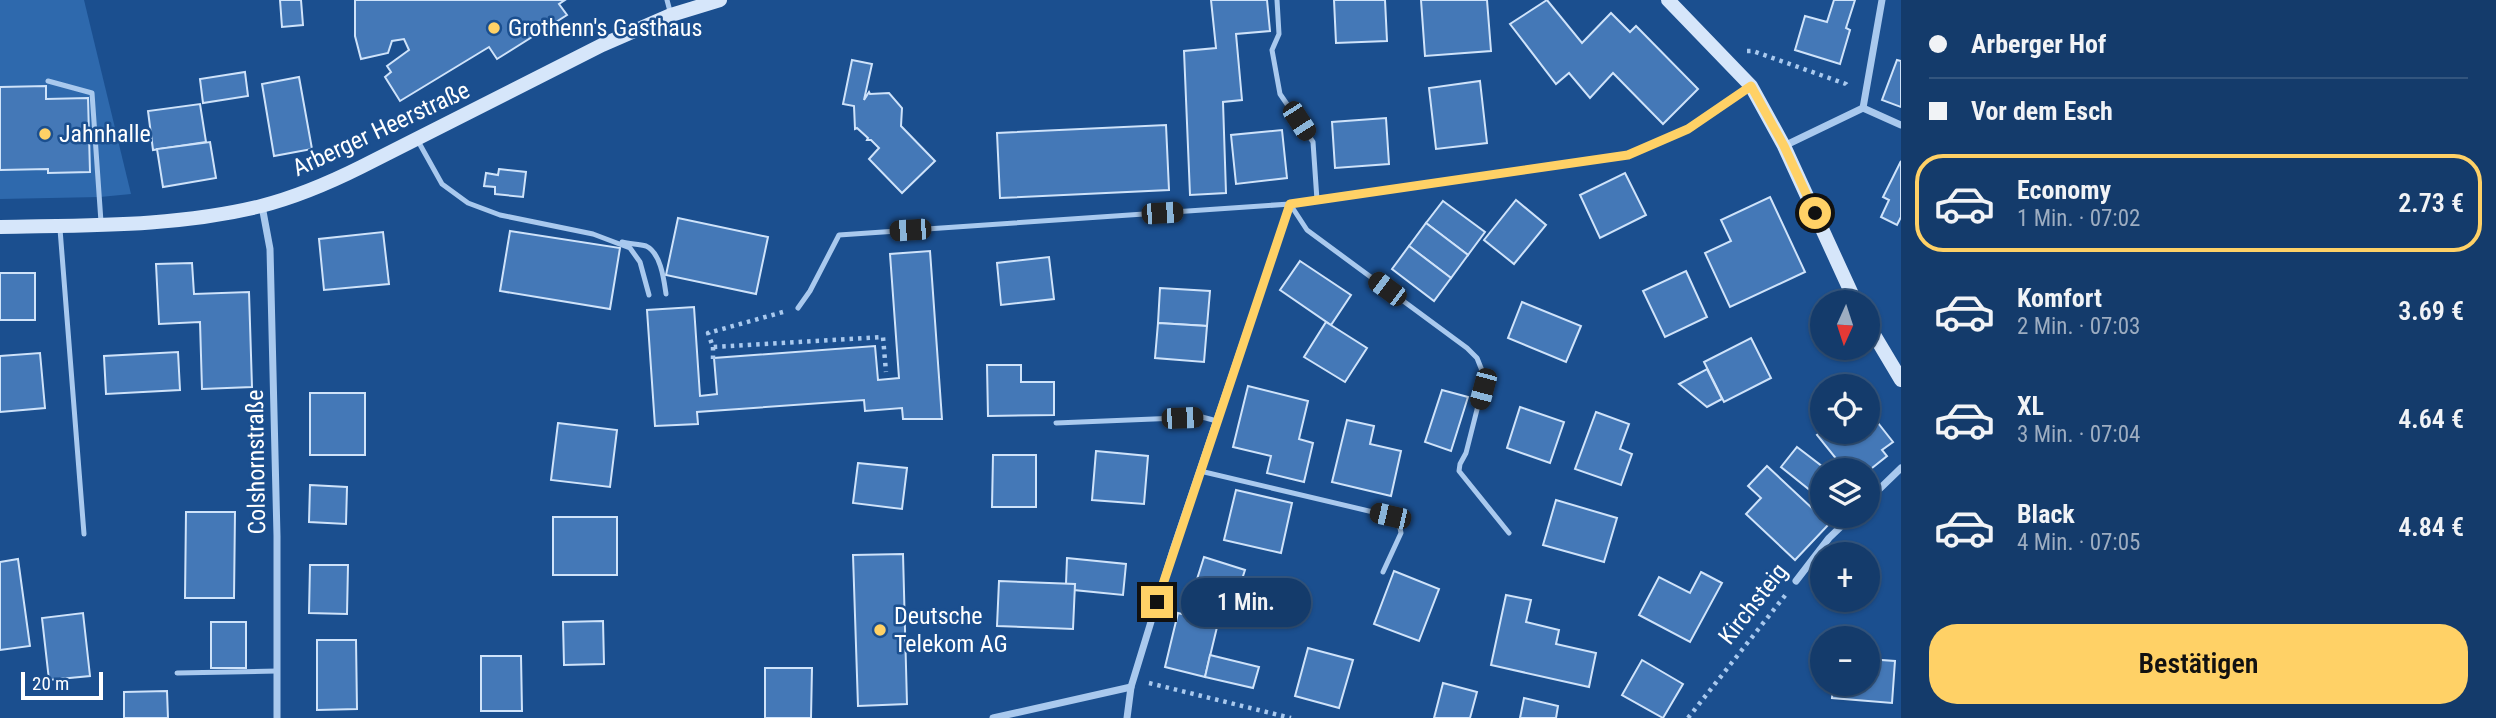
<!DOCTYPE html>
<html lang="de">
<meta charset="utf-8">
<style>
:root{--surface:#143b6b;--page:#1d4271;--text:#f1f3f6;--muted:#9dadc1;--line:#33557e;--accent:#ffd166}
body{margin:0;font-family:"Roboto Condensed",sans-serif;background:var(--page);color:var(--text);height:100vh;display:flex;flex-direction:column;font-size:26px;white-space:nowrap}
*{box-sizing:border-box;margin:0}
p{font-size:23px;color:var(--muted)}
.icon{flex:none;width:38px;height:38px;fill:none;stroke:currentColor;stroke-width:2;stroke-linecap:round;stroke-linejoin:round}
.map{position:relative;flex:1;overflow:hidden}
.sheet{display:flex;flex-direction:column;background:var(--surface);width:595px}
.sheet>*{flex:none}
.top-card{display:grid;align-content:center;height:154px;padding:0 28px;background:var(--surface)}
.needle{width:46px;rotate:183deg}
.buttons{position:absolute;left:1810px;top:290px;display:grid;gap:14px}
.buttons a{display:grid;place-items:center;width:70px;height:70px;border-radius:50%;background:var(--surface);box-shadow:0 2px 5px #0004,0 0 0 2px var(--line);font-size:35px}
.scale{position:absolute;left:21px;bottom:18px;width:82px;box-sizing:border-box;padding-left:7px;border:4px solid #fff;border-top:0;font-size:19px;line-height:24px;white-space:nowrap;color:#fff;-webkit-text-stroke:5px #1b4f8f;paint-order:stroke}
.end{position:absolute;width:32px;height:32px;margin:-16px;border:9px solid #ffd166;background:#111;box-shadow:0 0 0 4px #111}
.from{border-radius:50%}
.bubble{position:absolute;height:49px;border-radius:24px;background:var(--surface);box-shadow:0 2px 5px #0004,0 0 0 2px var(--line);font-size:23px;font-weight:600;line-height:49px;text-align:center}
.car{position:absolute;width:21px;height:42px;margin:-21px -10px;border-radius:9px;box-shadow:0 0 5px 2px #0007;background:linear-gradient(#222 24%,#8ab4d8 0 40%,#222 0 76%,#8ab4d8 0 86%,#222 0)}
.top-card b{display:flex;align-items:center;gap:24px;height:66px;font-size:26px}
.top-card b+b{border-top:2px solid var(--line)}
.top-card i{width:18px;height:18px;background:var(--text)}
ul{padding:0;list-style:none}
li{display:flex;align-items:center;gap:21px;height:98px;margin:0 14px 10px;padding:0 14px;border:4px solid transparent;border-radius:28px}
li div{flex:1}
li b{display:block;font-size:26px}
li em{font-style:normal;font-weight:600}
li.on{border-color:var(--accent)}
li>.icon{width:63px;height:63px;stroke-width:1.5}
.button{display:flex;gap:14px;margin-top:auto;padding:14px 28px}
.button a{flex:1;height:80px;border-radius:28px;background:var(--accent);color:#111;font-size:28px;font-weight:600;line-height:80px;text-align:center}
main{display:flex;flex:1;min-height:0}
.map>svg:first-child{display:block}
.green{fill:#2e69ad}
.building{fill:#4478b7;stroke:#cfe3fa;stroke-width:2}
.lines{fill:none;stroke-linecap:round;stroke-linejoin:round}
.path{stroke:#a9c9ee;stroke-width:4.5;stroke-dasharray:3.5 5;stroke-linecap:butt}
.service{stroke:#a9c9ee;stroke-width:5}
.minor{stroke:#a9c9ee;stroke-width:7}
.secondary{stroke:#d6e6fa;stroke-width:14}
.route{stroke:#ffd166;stroke-width:9}
.poi-dot{fill:#ffd166;stroke:#1b4f8f;stroke-width:2.5}
.labels{text-anchor:middle;dominant-baseline:central;stroke-width:5;stroke-linejoin:round;paint-order:stroke}
.poi-label{font-size:24px;fill:#fff;stroke:#1b4f8f;text-anchor:start}
.street-label{font-size:24px;fill:#fff;stroke:#1b4f8f}
</style>
<main>
<div class="map">
<svg width="1901" height="718" viewBox="0 0 1901 718">
<rect width="100%" height="100%" fill="#1b4f8f"/>
<polygon class="green" points="0,0 84,0 131,194 100,197 0,199"/>
<g class="building">
<polygon points="280,0 301,0 303,25 282,27"/>
<polygon points="355,0 565,0 559,4 567,15 497,59 489,47 400,101 385,77 391,72 387,66 409,50 404,39 392,41 388,53 361,59 355,36"/>
<polygon points="1211,0 1267,0 1270,31 1236,34 1242,100 1223,102 1226,193 1190,195 1184,51 1216,48"/>
<polygon points="1334,0 1385,0 1387,41 1336,43"/>
<polygon points="1421,0 1487,0 1491,51 1425,56"/>
<polygon points="1547,0 1582,43 1611,13 1630,32 1636,26 1698,89 1663,124 1613,73 1590,98 1569,73 1556,84 1510,24"/>
<polygon points="1834,0 1855,0 1846,28 1850,30 1840,64 1795,50 1805,16 1827,22"/>
<polygon points="852,60 872,64 864,100 869,92 870,94 889,93 902,108 901,126 935,161 902,193 869,159 879,148 871,140 867,140 868,138 857,128 855,129 854,106 843,104"/>
<polygon points="1897,60 1901,61 1901,107 1882,100"/>
<polygon points="245,72 248,96 203,103 200,79"/>
<polygon points="299,77 312,149 274,156 262,84"/>
<polygon points="1480,81 1487,143 1436,149 1429,88"/>
<polygon points="46,86 46,99 88,98 90,172 48,173 48,169 0,170 0,87"/>
<polygon points="200,104 206,142 153,150 148,111"/>
<polygon points="1386,118 1389,164 1335,168 1332,122"/>
<polygon points="1166,125 1169,190 1000,198 997,133"/>
<polygon points="1282,130 1287,178 1236,184 1231,135"/>
<polygon points="210,142 216,178 163,187 157,149"/>
<polygon points="1901,161 1901,217 1897,225 1881,217 1889,200 1883,197"/>
<polygon points="499,169 526,172 523,197 495,194 495,187 484,186 486,173 498,175"/>
<polygon points="1625,173 1646,215 1600,238 1580,195"/>
<polygon points="1770,197 1805,272 1730,307 1705,253 1731,241 1721,220"/>
<polygon points="1516,200 1546,225 1514,264 1484,240"/>
<polygon points="1443,201 1485,232 1468,255 1426,223"/>
<polygon points="678,218 768,237 756,294 666,275"/>
<polygon points="1426,223 1468,255 1451,278 1409,246"/>
<polygon points="510,231 620,248 610,309 500,291"/>
<polygon points="383,232 389,284 324,290 319,239"/>
<polygon points="1409,246 1451,278 1434,301 1392,269"/>
<polygon points="930,251 942,419 903,419 902,408 865,411 864,400 697,412 698,424 655,426 647,310 694,307 700,396 717,394 714,358 875,346 878,380 899,378 890,254"/>
<polygon points="1049,257 1054,299 1001,305 997,263"/>
<polygon points="1300,261 1351,295 1331,325 1280,290"/>
<polygon points="192,263 194,294 249,292 252,387 202,389 200,322 159,324 156,264"/>
<polygon points="1686,271 1707,317 1665,337 1643,291"/>
<rect x="0" y="273" width="35" height="47"/>
<polygon points="1160,288 1210,291 1207,326 1158,323"/>
<polygon points="1522,302 1581,326 1566,362 1508,338"/>
<polygon points="1326,322 1367,348 1345,382 1304,357"/>
<polygon points="1158,323 1207,326 1204,362 1155,358"/>
<polygon points="1751,338 1771,378 1724,402 1704,362"/>
<polygon points="178,352 180,390 106,394 104,356"/>
<polygon points="40,353 45,408 0,412 0,356"/>
<polygon points="987,365 1021,365 1021,382 1054,382 1054,415 988,416"/>
<polygon points="1707,369 1722,399 1707,407 1679,384"/>
<polygon points="1248,386 1308,401 1299,439 1313,443 1304,482 1267,473 1271,456 1233,447"/>
<polygon points="1442,390 1468,397 1451,451 1425,442"/>
<rect x="310" y="393" width="55" height="62"/>
<polygon points="1520,407 1564,422 1550,463 1507,448"/>
<polygon points="1867,409 1893,442 1882,450 1887,456 1867,472 1846,471 1817,435 1822,431 1867,432"/>
<polygon points="1596,412 1629,424 1620,449 1632,454 1621,485 1575,469"/>
<polygon points="1347,420 1374,426 1370,444 1401,451 1391,496 1332,482"/>
<polygon points="558,423 617,430 610,487 551,480"/>
<polygon points="1797,447 1827,470 1822,471 1822,476 1811,491 1781,467"/>
<polygon points="1096,451 1148,456 1144,504 1092,500"/>
<polygon points="993,455 1036,455 1036,507 992,507"/>
<polygon points="858,463 907,468 902,509 853,503"/>
<polygon points="1767,466 1829,524 1795,560 1746,514 1761,498 1748,486"/>
<polygon points="310,485 347,487 346,524 309,522"/>
<polygon points="1236,490 1292,503 1281,553 1224,540"/>
<polygon points="1556,500 1617,518 1604,562 1543,545"/>
<polygon points="186,512 235,512 234,598 185,598"/>
<rect x="553" y="517" width="64" height="58"/>
<polygon points="903,554 907,704 858,706 853,555"/>
<polygon points="1204,557 1245,570 1233,607 1192,595"/>
<polygon points="1067,558 1126,564 1123,595 1074,590 1075,584 1066,584"/>
<polygon points="18,559 30,646 0,650 0,562"/>
<polygon points="310,565 348,565 347,614 309,613"/>
<polygon points="1394,571 1439,589 1419,641 1374,624"/>
<polygon points="1701,572 1722,583 1690,642 1639,615 1659,577 1690,593"/>
<polygon points="999,581 1075,584 1073,629 997,626"/>
<polygon points="1506,595 1531,600 1526,622 1559,630 1556,644 1596,653 1589,687 1491,665"/>
<polygon points="83,613 90,676 49,680 42,618"/>
<polygon points="1178,613 1218,623 1205,677 1165,667"/>
<polygon points="603,621 604,664 564,665 563,622"/>
<rect x="211" y="622" width="35" height="46"/>
<polygon points="317,640 356,640 357,709 317,710"/>
<polygon points="1308,648 1353,660 1339,708 1295,696"/>
<polygon points="1210,655 1259,667 1253,688 1205,677"/>
<polygon points="481,656 521,656 522,711 481,711"/>
<polygon points="1867,659 1895,661 1892,703 1832,698 1833,684 1867,684"/>
<polygon points="1642,660 1683,684 1663,718 1622,695"/>
<polygon points="765,668 812,668 811,718 765,718"/>
<polygon points="1443,683 1477,692 1470,718 1434,718"/>
<polygon points="167,691 168,718 124,718 124,692"/>
<polygon points="1524,698 1558,706 1556,718 1520,718"/>
</g>
<g class="lines">
<g class="path">
<polyline points="1747,51 1753,51 1846,84 1849,88"/>
<polyline points="783,312 708,333 713,347 883,337 886,372"/>
<polyline points="713,347 713,364"/>
<polyline points="1149,683 1291,718"/>
<polyline points="1688,718 1787,593"/>
</g>
<g class="service">
<polyline points="667,0 671,15"/>
<polyline points="1277,0 1279,34 1272,50 1280,94 1313,142 1317,200"/>
<polyline points="48,81 92,93 101,222"/>
<polyline points="418,141 442,184 468,203 500,215 593,234 630,248 640,262 649,295"/>
<polyline points="60,229 84,534"/>
<path d="M622,242c8,2 17,2 24,4 15,7 18,34 20,48"/>
<polyline points="798,308 810,291 839,235 1290,204 1307,230 1467,348 1477,358 1485,378 1466,453 1460,464 1459,471 1509,533"/>
<polyline points="1056,423 1202,417 1217,421"/>
<polyline points="1200,471 1390,516 1399,523 1401,533 1383,572"/>
<polyline points="177,673 277,671"/>
</g>
<g class="minor">
<polyline points="1863,108 1882,0"/>
<polyline points="1784,146 1863,108 1901,125"/>
<polyline points="262,206 270,249 277,536 277,718"/>
<polyline points="1867,501 1901,468"/>
<polyline points="1796,581 1829,538 1852,516"/>
<polyline points="993,718 1131,687"/>
<polyline points="1127,718 1131,687 1173,550 1290,204 1628,155 1688,129 1751,86"/>
</g>
<g class="secondary">
<polyline points="1668,0 1751,86 1784,146 1856,303"/>
<path d="M0,227c87,-2 176,0 261,-21 35,-9 68,-23 100,-39l241,-122 69,-30 49,-15"/>
<polyline points="1867,323 1901,380"/>
</g>
</g>
<g class="lines">
<polyline class="route" points="1157,602 1290,204 1628,155 1688,129 1751,86 1784,146 1815,213"/>
</g>
<g class="poi-dot">
<circle cx="494" cy="28" r="7"/>
<circle cx="45" cy="134" r="7"/>
<circle cx="880" cy="630" r="7"/>
</g>
<g class="labels">
<g class="poi-label">
<text x="508" y="28">Grothenn's Gasthaus</text>
<text x="59" y="134">Jahnhalle</text>
<text x="894" y="616">Deutsche<tspan x="894" dy="28">Telekom AG</tspan></text>
</g>
<g class="street-label">
<text transform="translate(381 129) rotate(-25)">Arberger Heerstraße</text>
<text transform="translate(256 462) rotate(-91)">Colshornstraße</text>
<text transform="translate(1753 604) rotate(-52)">Kirchsteig</text>
</g>
</g>
</svg>
<div class="buttons">
<a><svg class="needle" viewBox="-14 -14 28 28"><path d="M0-13l5 13h-10z" fill="#e53935"/><path d="M0 13l5-13h-10z" fill="#9dadc1"/></svg></a>
<a><svg class="icon" aria-label="locate" viewBox="0 0 24 24"><circle cx="12" cy="12" r="6"/><path d="M12 2v4M12 18v4M2 12h4M18 12h4"/></svg></a>
<a><svg class="icon" aria-label="layers" viewBox="0 0 24 24"><path d="M12 4l9 5-9 5-9-5zM3 14l9 5 9-5"/></svg></a>
<a>+</a>
<a>−</a>
</div>
<div class="scale">20 m</div>
<i class="end from" style="left:1815px;top:213px"></i>
<i class="end" style="left:1157px;top:602px"></i>
<div class="bubble" style="left:1181px;top:578px;width:130px">1 Min.</div>
<i class="car" style="left:1299px;top:121px;rotate:147deg"></i>
<i class="car" style="left:1162px;top:213px;rotate:86deg"></i>
<i class="car" style="left:910px;top:230px;rotate:266deg"></i>
<i class="car" style="left:1387px;top:289px;rotate:307deg"></i>
<i class="car" style="left:1483px;top:389px;rotate:195deg"></i>
<i class="car" style="left:1182px;top:418px;rotate:88deg"></i>
<i class="car" style="left:1390px;top:516px;rotate:283deg"></i>
</div>
<section class="sheet">
<div class="top-card">
<b><i class="from"></i>Arberger Hof</b>
<b><i></i>Vor dem Esch</b>
</div>
<ul>
<li class="on"><svg class="icon" aria-label="car" viewBox="0 0 24 24"><path d="M5 17H2v-5l4-1 3-4h7l3 4 3 1v5h-3M9 17h6M6 11h13"/><circle cx="7" cy="17" r="2"/><circle cx="17" cy="17" r="2"/></svg><div><b>Economy</b><p>1 Min. · 07:02</p></div><em>2.73 €</em></li>
<li><svg class="icon" aria-label="car" viewBox="0 0 24 24"><path d="M5 17H2v-5l4-1 3-4h7l3 4 3 1v5h-3M9 17h6M6 11h13"/><circle cx="7" cy="17" r="2"/><circle cx="17" cy="17" r="2"/></svg><div><b>Komfort</b><p>2 Min. · 07:03</p></div><em>3.69 €</em></li>
<li><svg class="icon" aria-label="car" viewBox="0 0 24 24"><path d="M5 17H2v-5l4-1 3-4h7l3 4 3 1v5h-3M9 17h6M6 11h13"/><circle cx="7" cy="17" r="2"/><circle cx="17" cy="17" r="2"/></svg><div><b>XL</b><p>3 Min. · 07:04</p></div><em>4.64 €</em></li>
<li><svg class="icon" aria-label="car" viewBox="0 0 24 24"><path d="M5 17H2v-5l4-1 3-4h7l3 4 3 1v5h-3M9 17h6M6 11h13"/><circle cx="7" cy="17" r="2"/><circle cx="17" cy="17" r="2"/></svg><div><b>Black</b><p>4 Min. · 07:05</p></div><em>4.84 €</em></li>
</ul>
<div class="button"><a>Bestätigen</a></div>
</section>
</main>
